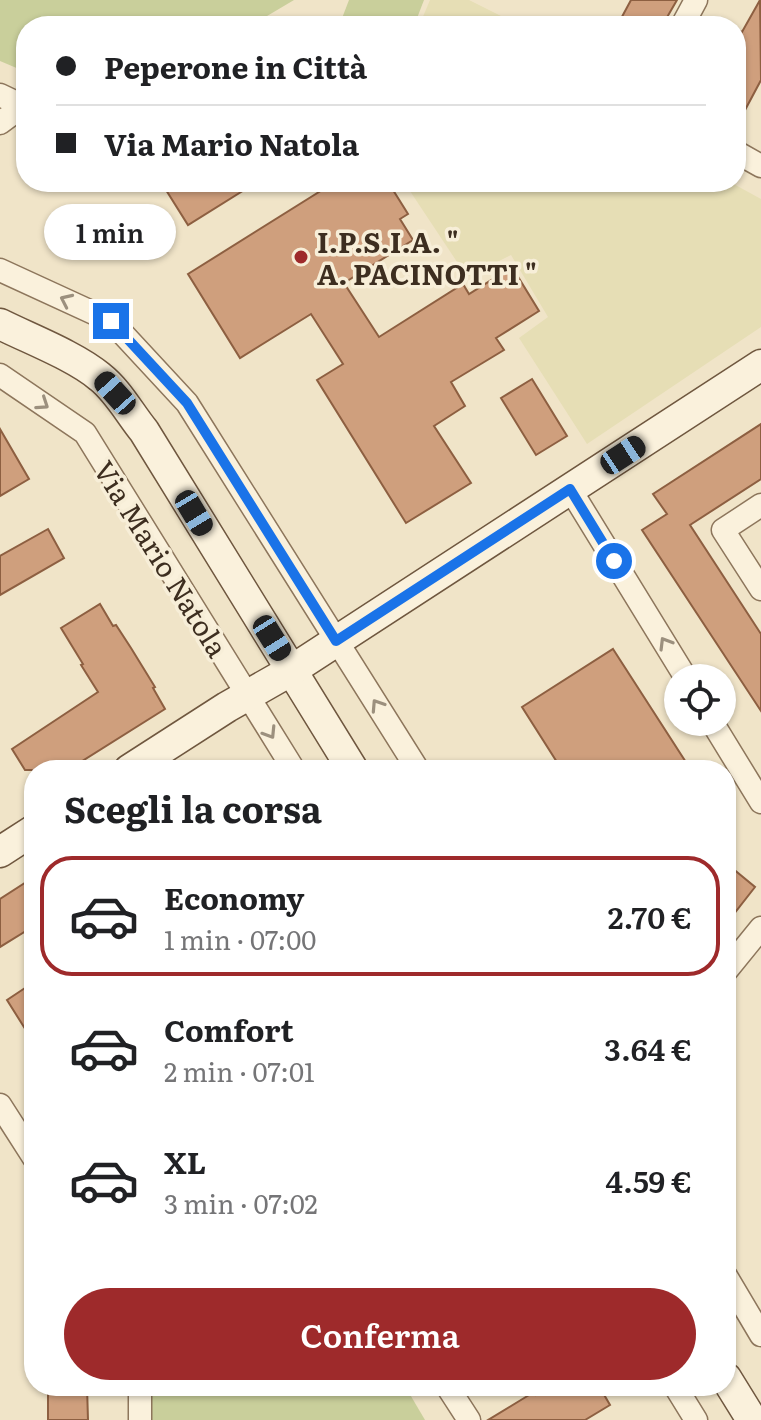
<!DOCTYPE html>
<html lang="it">
<meta charset="utf-8">
<style>
:root{--surface:#fff;--page:#f2f2f2;--text:#202124;--muted:#757577;--line:#e0e0e0;--accent:#9e2a2b}
body{margin:0;font-family:Literata,serif;background:var(--page);color:var(--text);height:100vh;display:flex;flex-direction:column;font-size:30px;white-space:nowrap}
*{box-sizing:border-box;margin:0}
p{font-size:26px;color:var(--muted)}
.icon{flex:none;width:44px;height:44px;fill:none;stroke:currentColor;stroke-width:2;stroke-linecap:round;stroke-linejoin:round}
.map{position:relative;flex:1;overflow:hidden}
.drawer{position:absolute;left:24px;top:760px;width:712px;height:636px;display:flex;flex-direction:column;background:var(--surface);border-radius:32px;box-shadow:0 2px 6px #0004}
.drawer>*{flex:none}
.guide{position:absolute;left:16px;top:16px;width:730px;height:176px;border-radius:32px;box-shadow:0 2px 6px #0004;display:grid;align-content:center;height:176px;padding:0 40px;background:var(--surface)}
.fabs{position:absolute;left:664px;top:664px;display:grid;gap:16px}
.fabs a{display:grid;place-items:center;width:72px;height:72px;border-radius:50%;background:var(--surface);box-shadow:0 2px 6px #0004;font-size:40px}
.end{position:absolute;width:36px;height:36px;margin:-18px;border:10px solid #1a73e8;background:#fff;box-shadow:0 0 0 4px #fff}
.from{border-radius:50%}
.bubble{position:absolute;height:56px;border-radius:28px;background:var(--surface);box-shadow:0 2px 6px #0004;font-size:26px;font-weight:600;line-height:56px;text-align:center}
.car{position:absolute;width:24px;height:48px;margin:-24px -12px;border-radius:10px;box-shadow:0 0 6px 2px #0007;background:linear-gradient(#222 24%,#8ab4d8 0 40%,#222 0 76%,#8ab4d8 0 86%,#222 0)}
.guide b{display:flex;align-items:center;gap:28px;height:76px;font-size:30px}
.guide b+b{border-top:2px solid var(--line)}
.guide i{width:20px;height:20px;background:var(--text)}
ul{padding:0;list-style:none}
li{display:flex;align-items:center;gap:24px;height:120px;margin:0 16px 12px;padding:0 24px;border:4px solid transparent;border-radius:32px}
li div{flex:1}
li b{display:block;font-size:30px}
li em{font-style:normal;font-weight:600}
li.current{border-color:var(--accent)}
li>.icon{width:72px;height:72px;stroke-width:1.5}
h2{padding:0 40px;font-size:36px;line-height:96px}
.action{display:flex;gap:16px;margin-top:auto;padding:16px 40px}
.action a{flex:1;height:92px;border-radius:48px;background:var(--accent);color:#fff;font-size:32px;font-weight:600;line-height:92px;text-align:center}
.map>svg:first-child{display:block}
.farmland{fill:#e6deb5}
.green{fill:#c9cf9b}
.building{fill:#cf9f7d;stroke:#8d5f41;stroke-width:2}
.lines{fill:none;stroke-linecap:round;stroke-linejoin:round}
.street-casing{stroke:#8d765c;stroke-width:25}
.secondary-casing{stroke:#6f573f;stroke-width:33}
.street{stroke:#faf1dc;stroke-width:22}
.secondary{stroke:#faf1dc;stroke-width:30}
.oneway{stroke:#9c907e}
.route{stroke:#1a73e8;stroke-width:10}
.poi-dot{fill:#9e2a2b;stroke:#f7eed8;stroke-width:3}
.labels{text-anchor:middle;dominant-baseline:central;stroke-width:7;stroke-linejoin:round;paint-order:stroke}
.poi-label{font-size:28px;font-weight:bold;fill:#3d2e20;stroke:#f7eed8;text-anchor:start}
.street-label{font-size:28px;fill:#3d2e20;stroke:#f7eed8}
</style>
<div class="map">
<svg width="761" height="1420" viewBox="0 0 761 1420">
<rect width="100%" height="100%" fill="#f0e4c8"/>
<g class="farmland">
<polygon points="430,0 469,0 521,26 419,26"/>
<polygon points="404,182 730,182 761,199 761,327 587,444 519,338 548,317 511,255 467,277"/>
</g>
<g class="green">
<polygon points="0,0 294,0 250,26 26,26 26,72 0,61"/>
<polygon points="349,0 424,0 414,26 339,26"/>
<polygon points="148,1386 405,1386 425,1420 149,1420"/>
</g>
<g class="building">
<polygon points="631,0 677,0 662,26 617,26"/>
<polygon points="760,0 761,80 736,127 736,29 742,32"/>
<polygon points="161,182 257,182 188,225"/>
<polygon points="335,182 388,182 408,214 400,219 413,240 344,283 379,337 463,284 469,294 512,267 539,311 496,338 504,350 451,382 465,406 434,426 471,483 406,523 317,380 343,364 311,314 240,358 188,274"/>
<polygon points="532,379 567,436 536,455 501,398"/>
<polygon points="761,424 761,479 690,525 761,634 761,711 642,530 667,514 653,494"/>
<polygon points="0,429 29,479 0,496"/>
<polygon points="48,529 64,558 0,595 0,556"/>
<polygon points="100,604 113,626 116,625 131,648 155,687 153,688 165,709 68,770 25,770 12,749 98,692 81,665 83,664 61,628"/>
<polygon points="613,649 691,770 562,770 522,707"/>
<polygon points="726,863 755,887 726,924"/>
<polygon points="34,877 34,926 0,947 0,899"/>
<polygon points="34,982 34,1043 7,1000"/>
<polygon points="48,1386 87,1386 88,1420 48,1420"/>
<polygon points="550,1386 599,1386 610,1405 585,1420 488,1420 534,1392 536,1395"/>
</g>
<g class="lines">
<g class="street-casing">
<g id="street">
<polyline points="682,26 696,0"/>
<polyline points="0,95 23,106 0,123"/>
<polyline points="736,152 761,166"/>
<polyline points="0,270 111,321 187,403 418,770"/>
<polyline points="0,375 85,433 294,770"/>
<polyline points="570,489 686,678"/>
<polyline points="761,505 723,530 761,589"/>
<polyline points="712,722 761,802"/>
<polyline points="726,971 761,928"/>
<polyline points="0,1105 34,1158"/>
<polyline points="726,1276 761,1335"/>
<polyline points="447,1386 469,1420"/>
<polyline points="675,1386 696,1420"/>
<polyline points="140,1420 140,1386"/>
</g>
</g>
<g class="secondary-casing">
<g id="secondary">
<path d="M0,324c30,15 75,32 100,53 18,14 30,37 44,54l209,339"/>
<polyline points="129,770 227,707 292,670 761,365"/>
<polyline points="0,852 34,830"/>
<polyline points="726,1378 752,1420"/>
</g>
</g>
<use href="#street" class="street"/>
<use href="#secondary" class="secondary"/>
</g>
<defs><path id="oneway-chevron" d="M-2-3.5L2.5 0L-2 3.5" fill="none" stroke-width="1.6" stroke-linecap="round" stroke-linejoin="round" transform="scale(2)"/></defs>
<g class="oneway">
<use href="#oneway-chevron" transform="translate(66 300) rotate(-155)"/>
<use href="#oneway-chevron" transform="translate(43 404) rotate(34)"/>
<use href="#oneway-chevron" transform="translate(665 643) rotate(-121)"/>
<use href="#oneway-chevron" transform="translate(377 705) rotate(-123)"/>
<use href="#oneway-chevron" transform="translate(270 733) rotate(58)"/>
</g>
<g class="lines">
<polyline class="route" points="111,321 187,403 336,641 570,489 614,561"/>
</g>
<circle class="poi-dot" cx="301" cy="257" r="8"/>
<g class="labels">
<g class="poi-label">
<text x="317" y="241">I.P.S.I.A. "<tspan x="317" dy="32">A. PACINOTTI "</tspan></text>
</g>
<g class="street-label">
<text transform="translate(162 558) rotate(58)">Via Mario Natola</text>
</g>
</g>
</svg>
<div class="fabs">
<a><svg class="icon" aria-label="locate" viewBox="0 0 24 24"><circle cx="12" cy="12" r="6"/><path d="M12 2v4M12 18v4M2 12h4M18 12h4"/></svg></a>
</div>
<i class="end from" style="left:614px;top:561px"></i>
<i class="end" style="left:111px;top:321px"></i>
<div class="bubble" style="left:44px;top:204px;width:132px">1 min</div>
<i class="car" style="left:115px;top:393px;rotate:318deg"></i>
<i class="car" style="left:623px;top:455px;rotate:57deg"></i>
<i class="car" style="left:194px;top:513px;rotate:149deg"></i>
<i class="car" style="left:272px;top:638px;rotate:148deg"></i>
<div class="guide">
<b><i class="from"></i>Peperone in Città</b>
<b><i></i>Via Mario Natola</b>
</div>
<section class="drawer">
<h2>Scegli la corsa</h2>
<ul>
<li class="current"><svg class="icon" aria-label="car" viewBox="0 0 24 24"><path d="M5 17H2v-5l4-1 3-4h7l3 4 3 1v5h-3M9 17h6M6 11h13"/><circle cx="7" cy="17" r="2"/><circle cx="17" cy="17" r="2"/></svg><div><b>Economy</b><p>1 min · 07:00</p></div><em>2.70 €</em></li>
<li><svg class="icon" aria-label="car" viewBox="0 0 24 24"><path d="M5 17H2v-5l4-1 3-4h7l3 4 3 1v5h-3M9 17h6M6 11h13"/><circle cx="7" cy="17" r="2"/><circle cx="17" cy="17" r="2"/></svg><div><b>Comfort</b><p>2 min · 07:01</p></div><em>3.64 €</em></li>
<li><svg class="icon" aria-label="car" viewBox="0 0 24 24"><path d="M5 17H2v-5l4-1 3-4h7l3 4 3 1v5h-3M9 17h6M6 11h13"/><circle cx="7" cy="17" r="2"/><circle cx="17" cy="17" r="2"/></svg><div><b>XL</b><p>3 min · 07:02</p></div><em>4.59 €</em></li>
</ul>
<div class="action"><a>Conferma</a></div>
</section>
</div>
